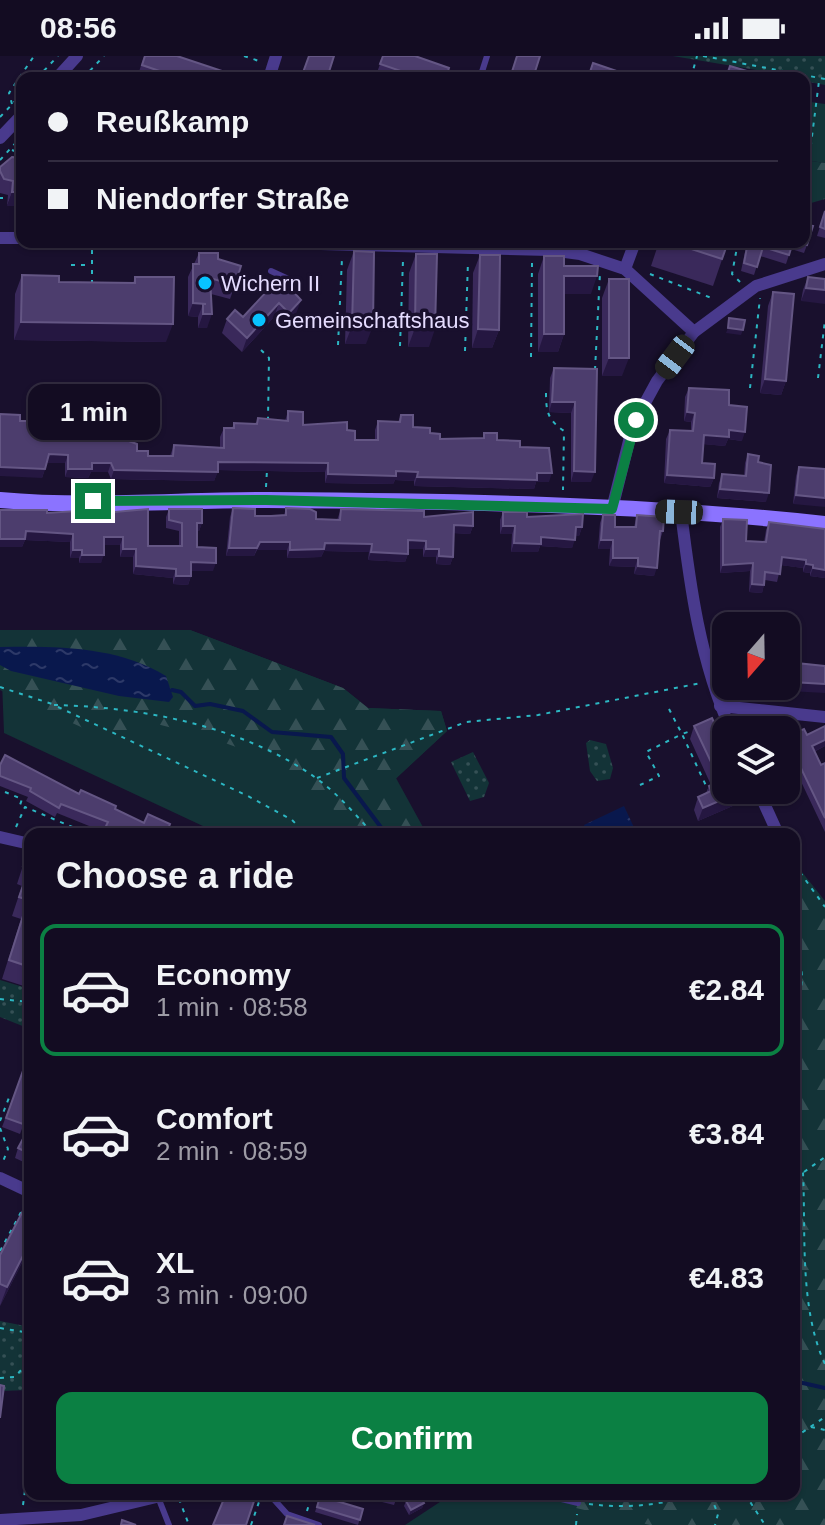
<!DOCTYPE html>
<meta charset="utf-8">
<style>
:root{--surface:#130c22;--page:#1c152a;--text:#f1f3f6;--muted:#9d9ba5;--line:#322c40;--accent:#0b8043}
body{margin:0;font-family:Helvetica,sans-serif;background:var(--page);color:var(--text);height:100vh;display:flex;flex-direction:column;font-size:30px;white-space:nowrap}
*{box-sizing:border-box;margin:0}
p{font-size:26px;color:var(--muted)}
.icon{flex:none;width:44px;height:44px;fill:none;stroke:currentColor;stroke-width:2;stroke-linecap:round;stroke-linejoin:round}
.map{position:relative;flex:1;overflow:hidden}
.sheet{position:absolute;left:24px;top:772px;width:776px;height:672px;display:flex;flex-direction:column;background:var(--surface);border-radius:16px;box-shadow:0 2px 6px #0004,0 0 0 2px var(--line)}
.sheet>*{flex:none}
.top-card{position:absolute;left:16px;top:16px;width:794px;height:176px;border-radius:16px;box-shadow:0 2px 6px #0004,0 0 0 2px var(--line);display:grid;align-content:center;height:176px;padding:0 32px;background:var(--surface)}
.needle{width:52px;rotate:200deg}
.buttons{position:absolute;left:712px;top:556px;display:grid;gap:16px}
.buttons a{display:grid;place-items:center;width:88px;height:88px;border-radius:16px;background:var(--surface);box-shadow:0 2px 6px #0004,0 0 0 2px var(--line);font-size:40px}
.end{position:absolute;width:36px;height:36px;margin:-18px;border:10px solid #0b8043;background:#fff;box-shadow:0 0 0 4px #fff}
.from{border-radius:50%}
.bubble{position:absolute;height:56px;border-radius:16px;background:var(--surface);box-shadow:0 2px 6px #0004,0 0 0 2px var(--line);font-size:26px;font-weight:700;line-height:56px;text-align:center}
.car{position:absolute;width:24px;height:48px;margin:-24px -12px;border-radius:10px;box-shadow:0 0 6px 2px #0007;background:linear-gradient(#222 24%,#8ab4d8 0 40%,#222 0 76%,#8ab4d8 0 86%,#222 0)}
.top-card b{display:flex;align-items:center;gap:28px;height:76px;font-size:30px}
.top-card b+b{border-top:2px solid var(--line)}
.top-card i{width:20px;height:20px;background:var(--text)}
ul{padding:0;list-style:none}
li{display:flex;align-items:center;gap:24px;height:132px;margin:0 16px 12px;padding:0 16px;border:4px solid transparent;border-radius:16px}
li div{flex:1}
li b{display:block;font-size:30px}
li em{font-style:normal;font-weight:700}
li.active{border-color:var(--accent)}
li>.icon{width:72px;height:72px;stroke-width:1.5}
h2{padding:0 32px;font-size:36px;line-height:96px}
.button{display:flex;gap:16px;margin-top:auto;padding:16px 32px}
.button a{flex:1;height:92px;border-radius:16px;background:var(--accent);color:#fff;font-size:32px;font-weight:700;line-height:92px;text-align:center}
.status{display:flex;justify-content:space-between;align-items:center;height:56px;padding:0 40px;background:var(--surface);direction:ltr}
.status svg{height:22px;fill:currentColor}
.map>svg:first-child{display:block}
.green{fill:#133337}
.forest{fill:url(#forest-firs)}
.park{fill:url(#park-dots)}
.water{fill:url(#water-ripples)}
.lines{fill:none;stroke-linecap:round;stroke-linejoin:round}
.stream{stroke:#09184d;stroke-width:4}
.path{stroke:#2cb7c3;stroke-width:2;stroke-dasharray:4 6;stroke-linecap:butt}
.lane{stroke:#493a8d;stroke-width:6}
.street{stroke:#493a8d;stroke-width:12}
.secondary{stroke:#8b73ff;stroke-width:16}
.wall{fill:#3a295b}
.shaded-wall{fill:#251741}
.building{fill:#4c3d6d;stroke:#645684;stroke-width:2}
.route{stroke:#0b8043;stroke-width:10}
.poi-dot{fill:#08c3ff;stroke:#19102d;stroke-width:3}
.labels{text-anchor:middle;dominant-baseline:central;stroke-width:7;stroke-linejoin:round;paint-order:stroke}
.poi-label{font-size:22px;fill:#e5dcff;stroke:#19102d;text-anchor:start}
</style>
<div class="status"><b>08:56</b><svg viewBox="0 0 49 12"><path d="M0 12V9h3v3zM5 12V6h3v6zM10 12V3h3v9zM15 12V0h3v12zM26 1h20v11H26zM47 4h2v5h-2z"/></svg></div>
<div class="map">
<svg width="825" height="1469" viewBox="0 0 825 1469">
<defs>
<pattern id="forest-firs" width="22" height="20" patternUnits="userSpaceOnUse" patternTransform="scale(2)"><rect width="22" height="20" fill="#133337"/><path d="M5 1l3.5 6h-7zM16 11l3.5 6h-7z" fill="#355055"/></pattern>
<pattern id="park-dots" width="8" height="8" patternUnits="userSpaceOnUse" patternTransform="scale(2)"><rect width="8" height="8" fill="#133337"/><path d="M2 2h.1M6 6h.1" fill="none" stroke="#355055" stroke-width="1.8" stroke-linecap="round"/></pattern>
<pattern id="water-ripples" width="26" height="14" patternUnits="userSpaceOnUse" patternTransform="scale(2)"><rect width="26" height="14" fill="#09184d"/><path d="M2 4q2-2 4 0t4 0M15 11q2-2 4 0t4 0" fill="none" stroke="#2d3968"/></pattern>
</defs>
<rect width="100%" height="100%" fill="#19102d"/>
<g class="green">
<polygon points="804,45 825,48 825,107 804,104"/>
<polygon points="0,574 190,574 343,632 368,652 441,655 447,675 396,722 424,773 470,770 474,778 220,778 4,677"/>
<polygon points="452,1438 794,1438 825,1469 405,1469"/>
</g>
<g class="forest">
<polygon points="804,104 825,107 825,143 804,149"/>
<path d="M0,574h190l153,58 25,20 73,3 6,20 -59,55 29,48h-56c-32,-29 -70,-64 -110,-81 -34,-15 -70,-23 -107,-32l-28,22 -116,-53z"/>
<polygon points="794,806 825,845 825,1469 650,1469 515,1438 794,1438"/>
</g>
<g class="park">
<polygon points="673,0 825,0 825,29 804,25 804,22"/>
<polygon points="590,684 606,688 613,712 610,723 597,725 590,715 586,687"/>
<polygon points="473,696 489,727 484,741 470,745 451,706"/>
<polygon points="0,924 30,933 30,973 0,961"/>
<polygon points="0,1265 30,1271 30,1334 0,1335"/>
</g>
<g class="water">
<path d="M0,591c57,-1 117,-1 166,29l7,21 -4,5 -50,-6 -108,-25 -11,-6z"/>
<polygon points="624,750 637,778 588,778 584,769"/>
</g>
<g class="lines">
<g class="stream">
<polyline points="172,634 181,636 195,650 210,648 243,655 272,676 331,681 343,698 344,722 386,778"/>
<polyline points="794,1325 825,1332"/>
</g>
<g class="path">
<polyline points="244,0 262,6"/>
<polyline points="703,0 825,23"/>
<polyline points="37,22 58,0"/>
<polyline points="83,22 104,0"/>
<polyline points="691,22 697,0"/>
<polyline points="12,48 9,37 34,0"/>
<polyline points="0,61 22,38"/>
<polyline points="12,94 22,98"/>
<polyline points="0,104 22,80"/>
<polyline points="804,108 809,104 819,25"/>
<polyline points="0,142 3,142"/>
<polyline points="738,186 732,218 740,226"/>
<polyline points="71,209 91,209"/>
<polyline points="650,218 714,243"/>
<polyline points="92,228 92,186"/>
<polyline points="338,289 342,202"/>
<polyline points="400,290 403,204"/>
<polyline points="261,294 269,302 268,363"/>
<polyline points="465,295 468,205"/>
<polyline points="531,301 532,207"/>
<polyline points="595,314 600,217"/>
<polyline points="818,322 825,264"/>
<polyline points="750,332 760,242"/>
<path d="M546,337c0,19 2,27 18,38l-1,59"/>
<polyline points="652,358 655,372"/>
<polyline points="266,431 267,414"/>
<polyline points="0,631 52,648"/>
<path d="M54,649c88,2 189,21 262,73 21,15 40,37 57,56"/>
<polyline points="58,651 248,740 292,764 306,778"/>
<polyline points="669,653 682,678 694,674"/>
<polyline points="317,722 466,666 538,659 701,627"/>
<polyline points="640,729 659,720 646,696 682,678 708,734"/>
<polyline points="5,736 22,743 20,749 25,751"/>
<polyline points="16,771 25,751 89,778"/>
<polyline points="794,808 825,851"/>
<polyline points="0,943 30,946"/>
<polyline points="794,1019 802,921 796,848 797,813"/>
<polyline points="0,1065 10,1039"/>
<polyline points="0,1072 8,1093 2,1108"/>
<path d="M794,1078l4,31 5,8c3,60 -4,135 22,191"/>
<polyline points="804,1116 825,1101"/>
<polyline points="0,1195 26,1147"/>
<polyline points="0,1272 30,1277"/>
<polyline points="0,1322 15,1321 30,1304"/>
<polyline points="811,1371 825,1374"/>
<polyline points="794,1382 825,1361"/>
<polyline points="745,1438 765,1469"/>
<polyline points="698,1439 713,1446 718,1458 715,1469"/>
<polyline points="179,1443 189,1469"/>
<path d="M589,1448c38,5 72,1 109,-10"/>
<polyline points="23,1449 30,1398"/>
<polyline points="307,1455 312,1438"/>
<polyline points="251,1469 260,1443"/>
<polyline points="576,1469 577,1458"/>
</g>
<g class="lane">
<polyline points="480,22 487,0"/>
<polyline points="271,215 295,226"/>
<polyline points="269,1438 287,1458 319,1469"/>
<polyline points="541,1438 578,1447"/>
<polyline points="158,1441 169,1469"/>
</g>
<g class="street">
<polyline points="57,22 77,0"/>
<polyline points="269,22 276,0"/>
<polyline points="0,82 22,59"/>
<polyline points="0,182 22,182"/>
<polyline points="244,186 550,194 580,198 625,213 694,276"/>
<polyline points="625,213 635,186"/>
<polyline points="612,453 633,369 657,325 694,276 756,230 825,208"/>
<path d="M681,456c9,74 19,149 50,218"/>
<polyline points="720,650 825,661"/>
<polyline points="758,734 778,778"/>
<polyline points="0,781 30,788"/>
<polyline points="0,1122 30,1136"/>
<polyline points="0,1464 81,1459 169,1438"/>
</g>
<path class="secondary" d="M0,444c88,8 179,0 267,0 186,1 373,4 558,24"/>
</g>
<g class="wall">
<polygon points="144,0 237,22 137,22"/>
<polygon points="383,0 446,22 375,22"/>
<polygon points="0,111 22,112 7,150 8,139 0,137"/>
<polygon points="825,155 825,182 817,180"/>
<polygon points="659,186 728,186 713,230 651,210"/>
<polygon points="747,186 804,186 807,189 804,197 791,193 786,208 760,200 754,219 741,215"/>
<polygon points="354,195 366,288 345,288 347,214"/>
<polygon points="199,197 218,203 235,229 230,243 211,238 207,272 198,272 198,261 188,260 188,221"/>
<polygon points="416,198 429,291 408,291 409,217"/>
<polygon points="480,199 499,274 492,292 472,292 473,217"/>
<polygon points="544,200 564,210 591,238 564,238 564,278 558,296 538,296 538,218"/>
<polygon points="22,219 59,226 133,227 135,221 166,286 14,284 15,238"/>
<polygon points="280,221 296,258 284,271 274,261 242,296 222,277 227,263 243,261"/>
<polygon points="808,221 825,223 801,245 803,234"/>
<polygon points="609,223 622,320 602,320 602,242"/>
<polygon points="773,236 786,325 781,339 760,337 768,250"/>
<polygon points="554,312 597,313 591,426 571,426 571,357 549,356 550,322"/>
<polygon points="689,332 729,349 742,385 728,383 725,390 704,388 702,407 714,422 710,431 664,427 666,383 670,374 691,375 691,366 684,365 685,341"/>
<polygon points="288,355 303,369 347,374 355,384 375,384 375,374 378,365 398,366 401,359 413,371 430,377 440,383 483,382 484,377 497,384 520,391 549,426 536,426 534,433 414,430 414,425 395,424 393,428 325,427 325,416 218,414 214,425 111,423 108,416 91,416 88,422 65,421 65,407 47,407 42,422 20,365 35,374 45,377 63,378 65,373 78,373 81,366 92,377 126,384 137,395 148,400 170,400 174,389 220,391 220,381 224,372 232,372 234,367 256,368 258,362 285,365"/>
<polygon points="748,398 766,446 717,442 719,427 722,418 744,420 745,407"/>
<polygon points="799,411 825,413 793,448 796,420"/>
<polygon points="233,452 255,460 284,459 286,452 316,463 337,464 341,453 424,461 473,470 470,478 454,477 453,501 450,509 436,508 436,501 423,501 423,493 408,493 408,498 405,506 368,504 369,496 324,495 321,501 287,502 287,494 257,494 254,500 226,500 230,461"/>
<polygon points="169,453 202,467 199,475 197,475 197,491 213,515 191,515 191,520 188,529 173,528 173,522 133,518 133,501 120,501 120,489 104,489 101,507 79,507 79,502 70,502 70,486 25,484 22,491 0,491 0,454 47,457 93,458 148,490 179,490 179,475 166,472 166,461"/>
<polygon points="503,456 527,461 582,471 579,480 575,480 572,492 540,490 538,496 511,496 512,478 500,478 500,464"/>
<polygon points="603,459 615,471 634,471 637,459 663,475 660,484 654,520 634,518 635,511 609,510 610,493 598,493 600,467"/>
<polygon points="723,463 746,485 764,486 766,474 769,466 825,473 825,522 810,520 810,517 803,516 803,512 781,509 777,526 765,524 762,537 749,536 750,515 720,517 720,471"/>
<polygon points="694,670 726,734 740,736 735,749 698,765 694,754 698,741 706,737 709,730 711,729 690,683"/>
<polygon points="807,679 825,690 814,696 821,709 825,707 825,776 786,694 786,681"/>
<polygon points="0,709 79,738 166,778 103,778 104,776 57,757 55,761 26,745 28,741 0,730"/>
<polygon points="28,794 30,795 30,932 2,923 21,863 12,860 22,830 17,828"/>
<polygon points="29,998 30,1051 20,1078 2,1071"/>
<polygon points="30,1079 30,1109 15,1102 18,1092"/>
<polygon points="30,1146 30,1191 0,1250 0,1199"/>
<polygon points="385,1438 398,1438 394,1449 382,1446"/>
<polygon points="320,1440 363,1453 358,1469 315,1456"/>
<polygon points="406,1445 424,1447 422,1452 409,1459 404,1450"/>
</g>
<g class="shaded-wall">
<polygon points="12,136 22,136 22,150 7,150"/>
<polygon points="564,220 597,220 591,238 558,238"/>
<polygon points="806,232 825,234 825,248 801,245"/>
<polygon points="301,244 296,258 284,271 289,257"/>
<polygon points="193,247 203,248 198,261 188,260"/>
<polygon points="279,247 274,261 242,296 247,282"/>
<polygon points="203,258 212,258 207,272 198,272"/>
<polygon points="21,266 173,268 166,286 14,284"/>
<polygon points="352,270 373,270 366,288 345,288"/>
<polygon points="415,272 435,273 429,291 408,291"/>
<polygon points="728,272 743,274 741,279 726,277"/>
<polygon points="478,273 499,274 492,292 472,292"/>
<polygon points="544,278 564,278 558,296 538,296"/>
<polygon points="609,302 629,302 622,320 602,320"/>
<polygon points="765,323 786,325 781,339 760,337"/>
<polygon points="552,346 575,346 571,357 549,356"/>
<polygon points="687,356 695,357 691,366 684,365"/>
<polygon points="729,374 745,376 742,385 728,383 725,390 701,388 704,379"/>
<polygon points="49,398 68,399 65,407 46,407"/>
<polygon points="218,406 328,407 325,416 215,414"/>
<polygon points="92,407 111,407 108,416 91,416 88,422 65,421 68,413"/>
<polygon points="0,411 45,413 42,422 0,420"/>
<polygon points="114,414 218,416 214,425 111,423"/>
<polygon points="396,415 418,416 414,425 395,424 393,428 325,427 328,418"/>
<polygon points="574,415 595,416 591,426 571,426"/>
<polygon points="537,417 552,417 549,426 536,426 534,433 414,430 417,421"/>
<polygon points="667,419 714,422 710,431 664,427"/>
<polygon points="720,433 769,437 766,446 717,442"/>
<polygon points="796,439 825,442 825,451 793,448"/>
<polygon points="197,467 202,467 199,475 194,475"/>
<polygon points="454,469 473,470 470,478 451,477"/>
<polygon points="503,470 515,470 512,478 500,478"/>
<polygon points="576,471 582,471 579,480 572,480"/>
<polygon points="26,475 73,478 70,486 25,484 22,491 0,491 0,483"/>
<polygon points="104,481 123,481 120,489 101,489"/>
<polygon points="541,481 575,484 572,492 540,490 538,496 511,496 514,487"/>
<polygon points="408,484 426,485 423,493 405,493"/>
<polygon points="601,484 613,484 610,493 598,493"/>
<polygon points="260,486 290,486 287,494 257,494"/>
<polygon points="325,487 372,488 369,496 324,495 321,501 287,502 290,494"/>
<polygon points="229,492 257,492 254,500 226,500"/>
<polygon points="123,493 136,493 133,501 120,501"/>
<polygon points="426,493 439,493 436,501 423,501"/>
<polygon points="73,494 82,494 79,502 70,502"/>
<polygon points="371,496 408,498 405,506 368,504"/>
<polygon points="82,499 104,499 101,507 79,507"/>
<polygon points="439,500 453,501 450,509 436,508"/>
<polygon points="782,501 806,504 803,512 780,509"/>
<polygon points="613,502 638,502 635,511 609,510"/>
<polygon points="191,506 216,507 213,515 188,515"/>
<polygon points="753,507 750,515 720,517 723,509"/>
<polygon points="806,508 813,509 810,517 803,516"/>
<polygon points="136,510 176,513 173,522 133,518"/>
<polygon points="638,510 657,512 654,520 634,518"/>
<polygon points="813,512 825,514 825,522 810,520"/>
<polygon points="176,520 191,520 188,529 173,528"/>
<polygon points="752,528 764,529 762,537 749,536"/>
<polygon points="786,621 793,622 790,630 782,630 786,630"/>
<polygon points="792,626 825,628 825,637 789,635"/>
<polygon points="825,684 825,690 809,698 812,690"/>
<polygon points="740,736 735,749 698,765 703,752"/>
<polygon points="30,1186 30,1191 0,1250 7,1231"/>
<polygon points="424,1447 422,1452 409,1459 411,1454"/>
</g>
<g class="building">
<polygon points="145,0 177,0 237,20 237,22 180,22 142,9"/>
<polygon points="309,0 334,0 327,22 301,22"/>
<polygon points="383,0 415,0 449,12 446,22 421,22 380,8"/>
<polygon points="517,0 540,0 533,22 510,22"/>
<polygon points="593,7 637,22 588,22"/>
<polygon points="730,10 750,16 748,22 726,22"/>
<polygon points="12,101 22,102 22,136 12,136 13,125 4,123 0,115 0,111"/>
<polygon points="825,155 825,173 820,171"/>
<polygon points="804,168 813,170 807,189 798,186 804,186"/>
<polygon points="670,186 728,186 722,203"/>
<polygon points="748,186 793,186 789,199 763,191 757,211 744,207"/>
<polygon points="354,195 374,196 373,270 352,270"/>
<polygon points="199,197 218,197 218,203 241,210 235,229 210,222 212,258 203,258 203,248 206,248 193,247 193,208 199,208"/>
<polygon points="416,198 437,198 435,273 415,272"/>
<polygon points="480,199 500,199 499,274 478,273"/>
<polygon points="544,200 564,200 564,210 598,210 597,220 564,220 564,278 544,278"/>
<polygon points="22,219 59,220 59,226 135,227 135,221 174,221 173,268 21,266"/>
<polygon points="280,221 301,244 289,257 279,247 247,282 227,263 235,254 243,261"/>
<polygon points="808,221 825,223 825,234 806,232"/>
<rect x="609" y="223" width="20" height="79"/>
<polygon points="773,236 794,238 786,325 765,323"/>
<polygon points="729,262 745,264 743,274 728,272"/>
<polygon points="554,312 597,313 595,416 574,415 575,346 552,346"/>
<polygon points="689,332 729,334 729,349 747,351 745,376 729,374 729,381 704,379 702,407 715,408 714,422 667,419 670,374 693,375 695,357 687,356"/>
<polygon points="288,355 303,356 303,369 347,366 347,374 355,375 355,384 378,384 378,365 400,366 401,359 413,359 413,371 430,372 430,377 440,378 440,383 484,382 484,377 497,377 497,384 520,385 520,391 549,392 552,417 537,417 537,424 417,421 418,416 396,415 396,420 328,418 328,407 218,406 218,416 114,414 111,407 92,407 92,413 68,413 68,399 49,398 45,413 0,411 0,358 20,359 20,365 35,365 35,374 45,377 65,378 65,373 81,373 81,366 92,366 92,377 126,377 126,384 137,388 137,395 148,395 148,400 173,400 174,389 224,392 224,372 234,372 234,367 257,368 258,362 288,365"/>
<polygon points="748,398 759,400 758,406 771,409 769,437 720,433 722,418 746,420"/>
<polygon points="799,411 825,413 825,442 796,439"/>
<polygon points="233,452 255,453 255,460 271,460 286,459 286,452 310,453 316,456 316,463 340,464 341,453 424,455 424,461 473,456 473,470 454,469 453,501 439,500 439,493 426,493 426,485 408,484 408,498 371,496 372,488 325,487 324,493 290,494 290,486 260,486 257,492 229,492"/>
<polygon points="148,453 148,490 182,490 182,467 169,464 169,453 202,453 202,467 197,467 197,491 216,492 216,507 191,506 191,520 176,520 176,513 136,510 136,493 123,493 123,481 104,481 104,499 82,499 82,494 73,494 73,478 26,475 25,483 0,483 0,454 47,454 47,457 93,454 93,458"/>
<polygon points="503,456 527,456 527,461 583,458 582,471 576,471 575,484 541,481 541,488 514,487 515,470 503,470"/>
<polygon points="603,459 615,459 615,471 636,471 637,459 664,461 663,475 660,475 657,512 638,510 638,502 613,502 613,484 601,484"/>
<polygon points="723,463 747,464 746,485 766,486 769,466 825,473 825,514 813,512 813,509 806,508 806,504 782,501 780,518 765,516 764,529 752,528 753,507 723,509"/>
<polygon points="786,598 787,598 787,606 825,610 825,628 792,626 793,622 786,621"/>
<polygon points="712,662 726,693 726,734 739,734 740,736 703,752 698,741 711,735 709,730 720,725 694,670"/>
<polygon points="825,670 825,684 812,690 821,709 825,707 825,762 786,681 804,673 807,679"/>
<polygon points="5,699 79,738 81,734 116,750 115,753 144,767 148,758 170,768 166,778 144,778 140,776 139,778 120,778 106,770 108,766 61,748 59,752 30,735 31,732 0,720 0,709"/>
<polygon points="28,794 30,795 30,911 9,904 28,844 19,841 29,812 23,810"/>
<polygon points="29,998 30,1050 23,1068 6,1062"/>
<polygon points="26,1077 30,1079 30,1098 18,1092"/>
<polygon points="28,1145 30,1146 30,1186 7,1231 0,1228 0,1199"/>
<polygon points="0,1329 4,1330 0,1362"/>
<polygon points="226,1438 234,1438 254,1445 246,1469 213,1469"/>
<polygon points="419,1438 424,1447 411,1454 406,1445"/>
<polygon points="320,1440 363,1453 360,1464 317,1451"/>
<polygon points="287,1460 315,1469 284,1469"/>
<polygon points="122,1464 136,1469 121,1469"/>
</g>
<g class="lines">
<polyline class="route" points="93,445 266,444 612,453 636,364"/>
</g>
<g class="poi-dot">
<circle cx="205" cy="227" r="8"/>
<circle cx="259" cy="264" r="8"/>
</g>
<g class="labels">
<g class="poi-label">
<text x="221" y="227">Wichern II</text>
<text x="275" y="264">Gemeinschaftshaus</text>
</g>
</g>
</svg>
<div class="buttons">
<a><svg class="needle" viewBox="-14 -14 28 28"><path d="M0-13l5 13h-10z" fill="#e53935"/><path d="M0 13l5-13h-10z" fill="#9d9ba5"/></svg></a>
<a><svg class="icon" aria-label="layers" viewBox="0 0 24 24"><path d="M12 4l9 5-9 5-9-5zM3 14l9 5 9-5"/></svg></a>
</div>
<i class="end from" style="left:636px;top:364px"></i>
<i class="end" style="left:93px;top:445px"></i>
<div class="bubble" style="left:28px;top:328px;width:132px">1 min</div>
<i class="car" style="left:675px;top:301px;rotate:217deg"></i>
<i class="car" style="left:679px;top:456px;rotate:272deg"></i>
<div class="top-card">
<b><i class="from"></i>Reußkamp</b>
<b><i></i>Niendorfer Straße</b>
</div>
<section class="sheet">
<h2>Choose a ride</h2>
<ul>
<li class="active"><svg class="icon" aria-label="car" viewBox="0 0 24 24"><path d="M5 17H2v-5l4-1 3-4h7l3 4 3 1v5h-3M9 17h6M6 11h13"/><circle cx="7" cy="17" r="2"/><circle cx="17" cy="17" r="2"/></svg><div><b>Economy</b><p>1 min · 08:58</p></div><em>€2.84</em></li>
<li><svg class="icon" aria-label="car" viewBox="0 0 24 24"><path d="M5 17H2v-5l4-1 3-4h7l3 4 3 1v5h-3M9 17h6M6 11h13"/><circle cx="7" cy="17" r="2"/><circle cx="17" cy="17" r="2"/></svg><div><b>Comfort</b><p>2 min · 08:59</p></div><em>€3.84</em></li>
<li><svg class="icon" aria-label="car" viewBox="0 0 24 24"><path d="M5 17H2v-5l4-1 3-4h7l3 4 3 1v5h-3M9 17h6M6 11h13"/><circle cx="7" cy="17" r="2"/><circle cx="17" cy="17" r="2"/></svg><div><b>XL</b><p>3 min · 09:00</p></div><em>€4.83</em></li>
</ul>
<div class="button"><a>Confirm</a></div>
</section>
</div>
